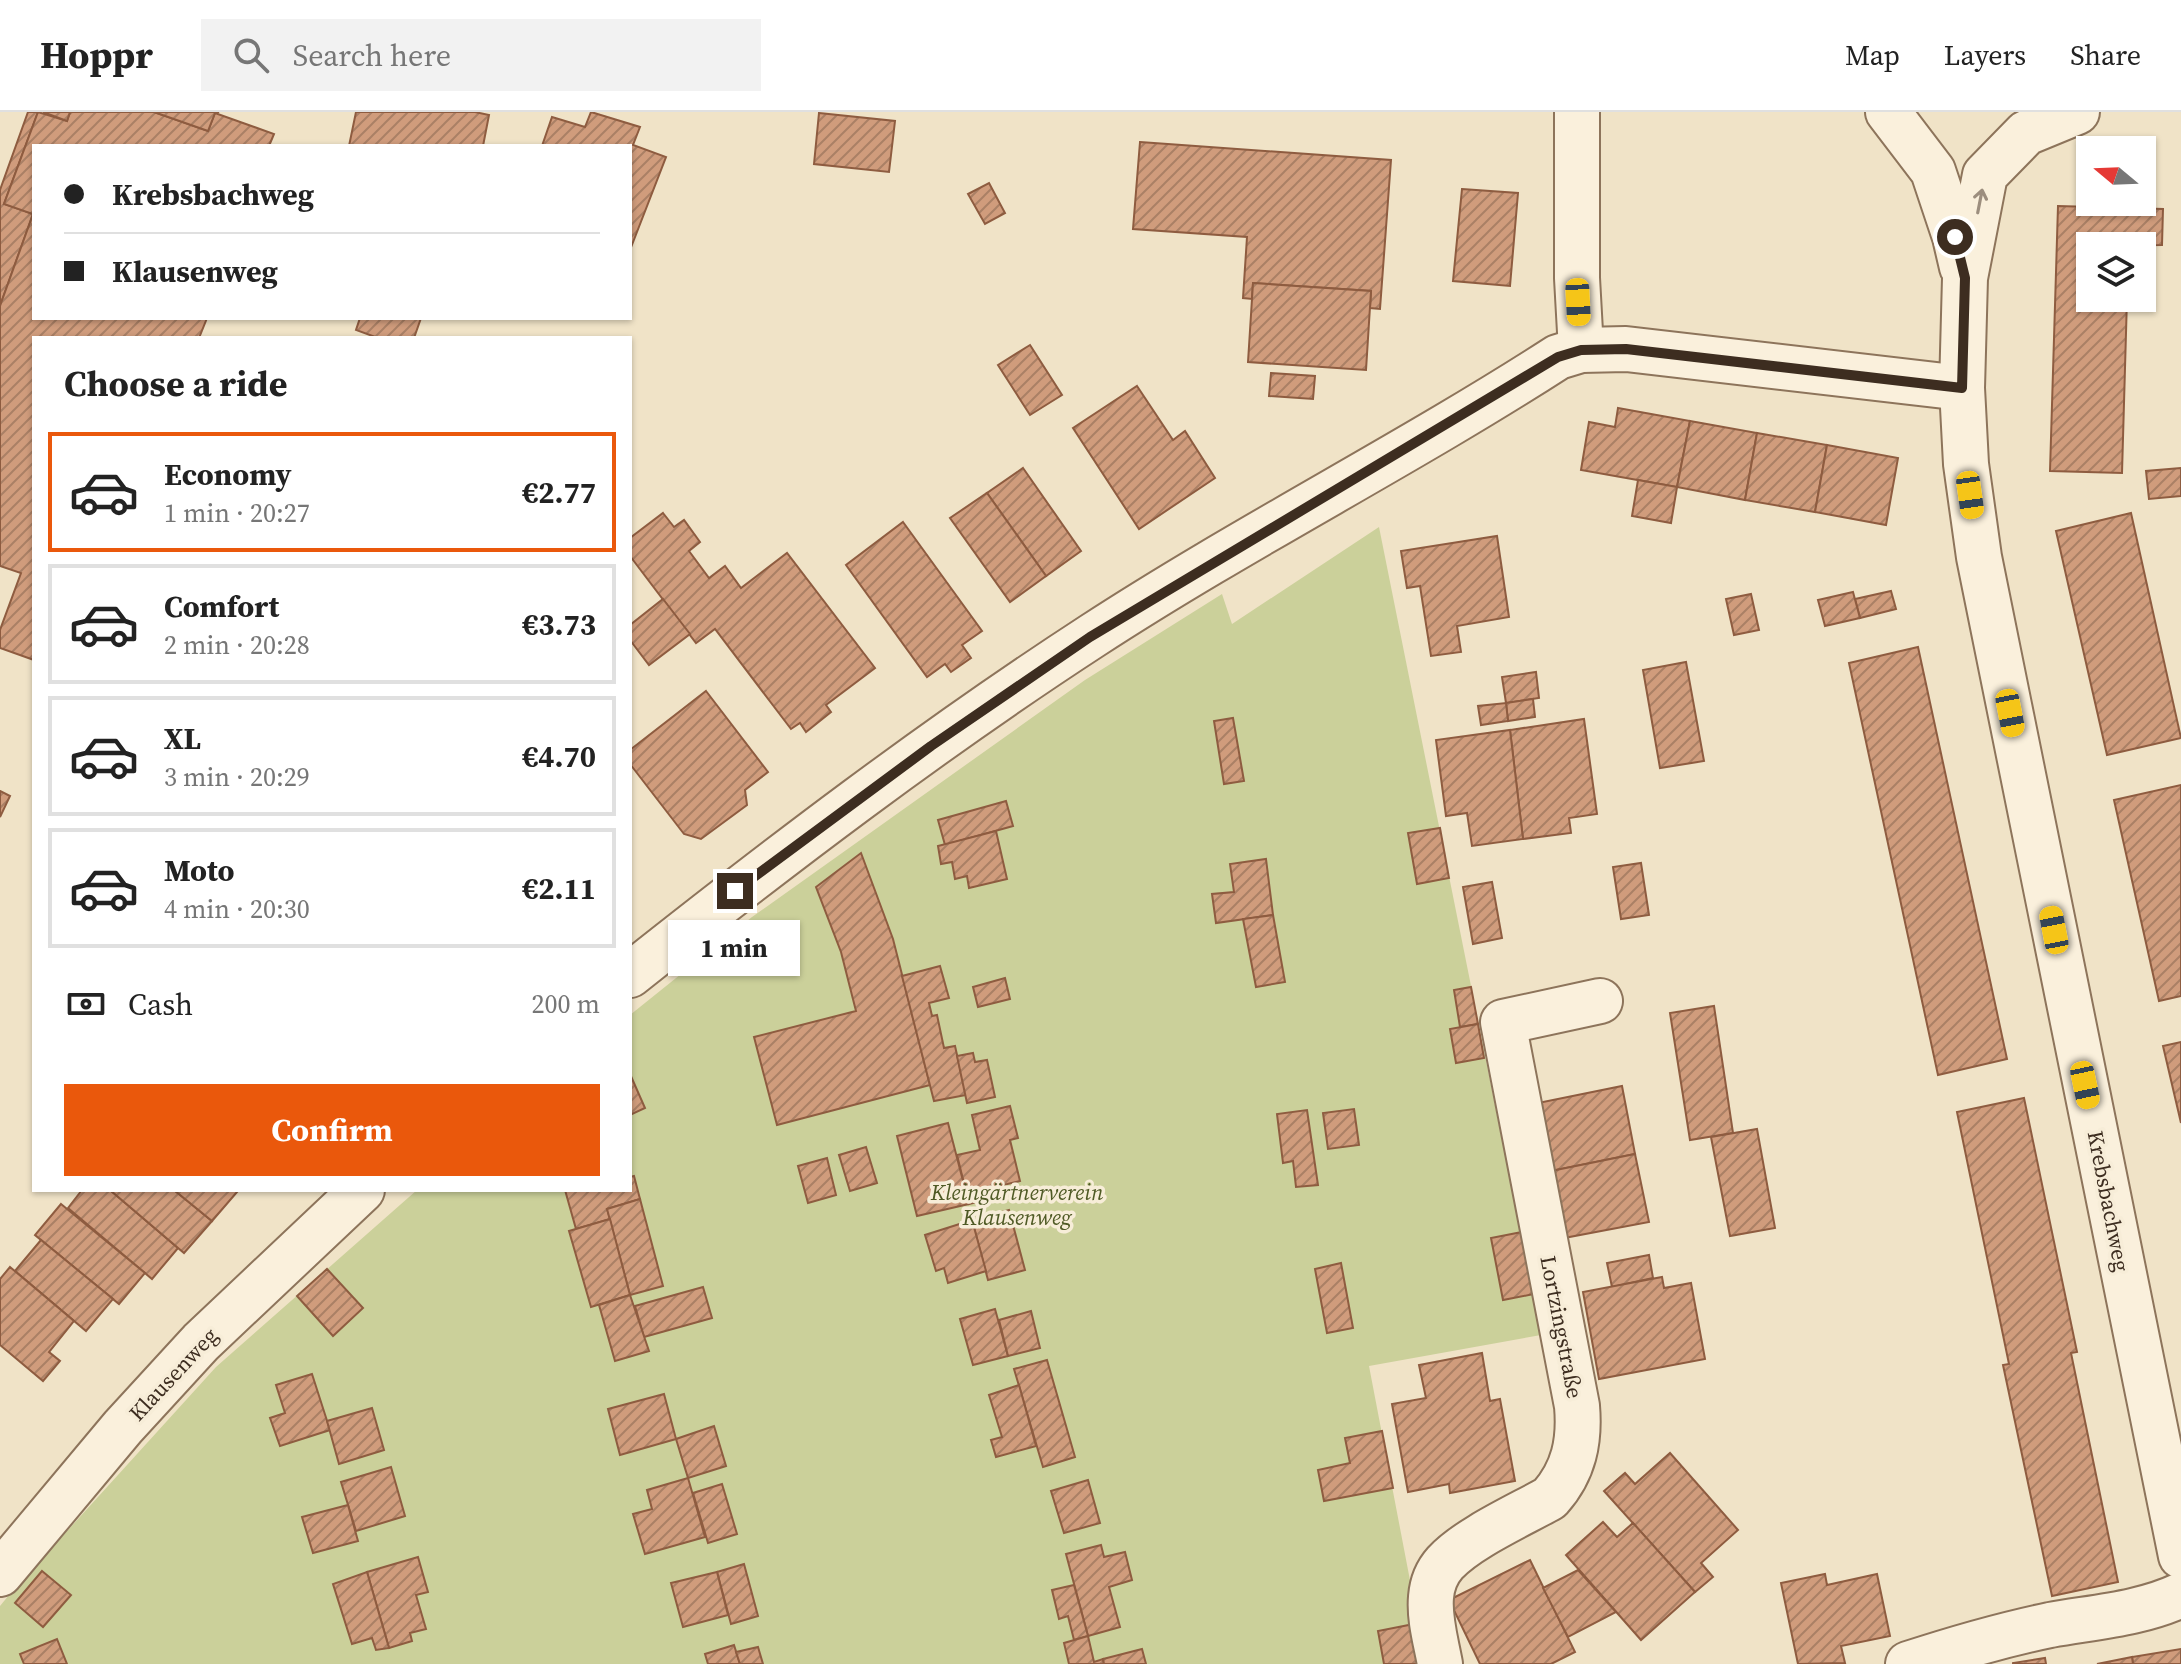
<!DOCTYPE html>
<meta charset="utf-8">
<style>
:root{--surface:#fff;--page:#f2f2f2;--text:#222;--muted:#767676;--line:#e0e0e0;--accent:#ea580c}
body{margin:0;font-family:"Source Serif 4",serif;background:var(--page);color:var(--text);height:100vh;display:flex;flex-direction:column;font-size:30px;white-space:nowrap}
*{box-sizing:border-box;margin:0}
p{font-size:26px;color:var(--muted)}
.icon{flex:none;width:44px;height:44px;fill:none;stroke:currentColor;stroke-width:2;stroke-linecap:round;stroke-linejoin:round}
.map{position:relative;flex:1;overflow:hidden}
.panel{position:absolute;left:32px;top:224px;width:600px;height:856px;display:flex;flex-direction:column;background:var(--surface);border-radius:0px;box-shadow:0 2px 6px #0004}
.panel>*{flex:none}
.hud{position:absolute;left:32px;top:32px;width:600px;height:176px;border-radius:0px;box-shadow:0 2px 6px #0004;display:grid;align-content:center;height:176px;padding:0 32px;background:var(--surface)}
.needle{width:52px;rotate:289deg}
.fabs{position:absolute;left:2076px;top:24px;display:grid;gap:16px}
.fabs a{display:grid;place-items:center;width:80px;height:80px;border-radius:0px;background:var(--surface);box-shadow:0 2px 6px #0004;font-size:40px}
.end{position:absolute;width:36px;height:36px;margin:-18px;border:10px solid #3d2d20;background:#fff;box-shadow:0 0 0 4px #fff}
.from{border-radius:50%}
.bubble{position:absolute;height:56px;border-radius:0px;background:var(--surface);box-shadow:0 2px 6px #0004;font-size:26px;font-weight:700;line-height:56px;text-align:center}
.car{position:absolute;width:24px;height:48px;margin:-24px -12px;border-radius:10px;box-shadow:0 0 6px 2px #0007;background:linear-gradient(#f5c518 24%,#345 0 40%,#f5c518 0 76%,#345 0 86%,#f5c518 0)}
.hud b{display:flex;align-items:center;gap:28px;height:76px;font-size:30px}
.hud b+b{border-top:2px solid var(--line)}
.hud i{width:20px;height:20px;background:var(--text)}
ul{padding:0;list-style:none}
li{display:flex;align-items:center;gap:24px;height:120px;margin:0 16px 12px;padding:0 16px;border:4px solid var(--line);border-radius:0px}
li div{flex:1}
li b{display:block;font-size:30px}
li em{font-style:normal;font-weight:700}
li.active{border-color:var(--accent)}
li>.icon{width:72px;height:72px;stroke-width:1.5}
h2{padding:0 32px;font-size:36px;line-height:96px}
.pay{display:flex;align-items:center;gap:20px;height:88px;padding:0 32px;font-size:30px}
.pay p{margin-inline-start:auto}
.primary-button{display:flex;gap:16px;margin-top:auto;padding:16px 32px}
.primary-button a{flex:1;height:92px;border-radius:0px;background:var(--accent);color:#fff;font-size:32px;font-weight:700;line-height:92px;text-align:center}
header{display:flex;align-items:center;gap:48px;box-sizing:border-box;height:112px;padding:0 40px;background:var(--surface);border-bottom:2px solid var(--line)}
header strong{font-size:38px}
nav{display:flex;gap:44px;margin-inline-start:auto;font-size:28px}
.search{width:560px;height:72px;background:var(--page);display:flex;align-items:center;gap:20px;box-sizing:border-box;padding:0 28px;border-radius:0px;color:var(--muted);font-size:30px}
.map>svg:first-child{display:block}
.green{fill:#cbd09a}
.building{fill:url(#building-hatch);stroke:#8e5c40;stroke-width:2}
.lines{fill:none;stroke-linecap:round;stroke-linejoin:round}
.minor-casing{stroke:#8d745b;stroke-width:48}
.minor{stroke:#faf0dc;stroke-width:44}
.oneway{stroke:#9c8e7e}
.route{stroke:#3d2d20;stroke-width:10}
.labels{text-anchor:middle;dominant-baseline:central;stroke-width:7;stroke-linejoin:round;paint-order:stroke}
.park-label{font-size:22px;font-style:italic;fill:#4f5a25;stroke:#f7edd8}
.street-label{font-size:22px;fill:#3d2d20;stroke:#f7edd8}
</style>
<header>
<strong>Hoppr</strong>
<div class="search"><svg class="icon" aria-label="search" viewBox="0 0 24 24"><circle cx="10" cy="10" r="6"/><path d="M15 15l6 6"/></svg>Search here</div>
<nav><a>Map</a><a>Layers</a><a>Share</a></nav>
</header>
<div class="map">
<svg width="2181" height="1552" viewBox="0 0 2181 1552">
<defs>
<pattern id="building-hatch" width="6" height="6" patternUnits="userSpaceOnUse" patternTransform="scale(2)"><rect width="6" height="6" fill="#d09c7c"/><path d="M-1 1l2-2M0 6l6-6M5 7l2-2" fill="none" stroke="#aa8065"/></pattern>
</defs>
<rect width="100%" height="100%" fill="#f0e3c7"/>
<polygon class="green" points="1379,415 1541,1223 1369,1254 1426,1552 0,1552 0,1494 9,1483 216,1255 417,1078 630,1078 630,903 752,805 1085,568 1222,482 1232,512"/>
<g class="building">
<polygon points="28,0 38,0 4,92 33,102 0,194 0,78"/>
<polygon points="38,0 67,9 70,0 154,0 208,19 215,1 274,22 269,34 34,34 34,206 207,206 199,226 34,226 34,548 0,536 0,518 21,461 0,454 0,194 33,102 4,92"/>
<polygon points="43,0 70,0 67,9"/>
<polygon points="154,0 219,0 215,1 208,19"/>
<polygon points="356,0 475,0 489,3 483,34 349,34"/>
<polygon points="591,0 640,15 633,33 666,45 630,138 630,34 542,34 552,5 585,15"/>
<polygon points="819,1 895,9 889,60 814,52"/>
<polygon points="1140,30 1391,48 1380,197 1370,196 1371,179 1253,171 1252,187 1243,186 1247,125 1133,117"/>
<polygon points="989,71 1005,101 985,112 968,82"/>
<polygon points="1462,77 1518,81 1510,174 1453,169"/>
<polygon points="2058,94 2163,97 2162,133 2090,134 2090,186 2127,186 2122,361 2050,359"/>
<polygon points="1253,171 1371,179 1366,258 1248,250"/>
<polygon points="360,206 421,206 414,226 378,226 356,218"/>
<polygon points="1030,233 1062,283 1030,303 998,253"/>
<polygon points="1271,261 1315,264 1313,287 1269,284"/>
<polygon points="1137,274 1173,328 1185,319 1215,366 1139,417 1073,316"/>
<polygon points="1618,296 1690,309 1677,375 1581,358 1589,310 1615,315"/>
<polygon points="1690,309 1757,321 1745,388 1677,375"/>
<polygon points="1757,321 1827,333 1815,400 1745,388"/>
<polygon points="1827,333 1898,346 1886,413 1815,400"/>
<polygon points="1023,356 1081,439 1046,464 987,381"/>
<polygon points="2181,356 2181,384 2149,387 2146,359"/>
<polygon points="1638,368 1677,375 1671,411 1632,404"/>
<polygon points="987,381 1046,464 1010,490 950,406"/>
<polygon points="663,401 674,415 684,408 700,430 689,439 709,466 725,454 741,476 787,441 875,556 826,593 831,600 806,620 800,611 791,617 715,517 696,531 630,444 630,426"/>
<polygon points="2131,401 2181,626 2107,643 2056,419"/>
<polygon points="903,410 982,519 962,533 971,546 951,560 945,552 927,565 846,453"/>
<polygon points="1497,424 1509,505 1457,514 1461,540 1431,544 1420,474 1407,476 1401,439"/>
<polygon points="1891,479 1896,497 1860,506 1855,487"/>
<polygon points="1853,480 1860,506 1825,514 1818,488"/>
<polygon points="1751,482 1759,518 1734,523 1726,487"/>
<polygon points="663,487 690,522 649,553 630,528 630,513"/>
<polygon points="1918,535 2007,947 1938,963 1849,551"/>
<polygon points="1686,550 1704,649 1660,656 1643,558"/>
<polygon points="1536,560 1539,586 1506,591 1502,565"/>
<polygon points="706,579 768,660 745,678 747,693 701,727 684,722 630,652 630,638"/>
<polygon points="1533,587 1535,605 1508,609 1506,591"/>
<polygon points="1506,591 1508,609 1481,613 1478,594"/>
<polygon points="1233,606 1244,669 1224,672 1214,609"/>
<polygon points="1584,607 1597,702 1569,706 1571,721 1523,727 1510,618"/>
<polygon points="1510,618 1523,727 1472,734 1467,701 1446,704 1436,628"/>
<polygon points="2181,673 2181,884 2159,889 2114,688"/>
<polygon points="0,679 10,684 0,705"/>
<polygon points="1006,689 1013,714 945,733 938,708"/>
<polygon points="1440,716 1449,766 1417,772 1408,721"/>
<polygon points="996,719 1007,767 969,776 967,764 955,767 952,750 941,752 938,734"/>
<polygon points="861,741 893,827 930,973 777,1013 754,925 856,899 841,840 816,775"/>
<polygon points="1266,747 1273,803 1216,811 1212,782 1234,780 1230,752"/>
<polygon points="1641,751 1649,803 1621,807 1613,755"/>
<polygon points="1492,770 1502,826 1473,832 1463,775"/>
<polygon points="1273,803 1285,870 1256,875 1243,807"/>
<polygon points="940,854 949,886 929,891 932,904 937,903 944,936 955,934 966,983 934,989 902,864"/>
<polygon points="1005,866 1010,887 978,895 973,875"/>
<polygon points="1471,875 1478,912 1460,915 1454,878"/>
<polygon points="1714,894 1733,1021 1690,1028 1670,901"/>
<polygon points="1478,912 1484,946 1456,951 1450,917"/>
<polygon points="2181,930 2181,1011 2163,934"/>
<polygon points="973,941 975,950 987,948 995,985 967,991 957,944"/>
<polygon points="630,962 645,996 630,1003"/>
<polygon points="1622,974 1635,1042 1551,1059 1538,991"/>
<polygon points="2024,986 2077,1240 2071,1241 2118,1470 2052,1484 2003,1253 2009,1252 1957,1000"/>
<polygon points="1010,994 1018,1026 1010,1028 1020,1069 999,1074 1001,1084 969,1092 957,1043 980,1038 972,1003"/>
<polygon points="1354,997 1359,1033 1328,1037 1323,1001"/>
<polygon points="1307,998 1318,1073 1296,1075 1293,1049 1283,1051 1277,1002"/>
<polygon points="948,1011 969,1092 917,1104 897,1024"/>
<polygon points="1757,1017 1775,1116 1730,1124 1711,1025"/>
<polygon points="866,1035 877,1071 850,1079 839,1043"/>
<polygon points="1635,1042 1649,1110 1564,1126 1551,1059"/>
<polygon points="827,1046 836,1083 808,1091 798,1054"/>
<polygon points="634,1064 640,1087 607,1097 610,1107 576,1117 565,1078 630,1078 630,1065"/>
<polygon points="82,1078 110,1078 178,1136 152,1167 68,1096"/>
<polygon points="110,1078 174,1078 212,1109 184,1141"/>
<polygon points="174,1078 235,1078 237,1080 212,1109"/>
<polygon points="640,1087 663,1174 630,1183 607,1097"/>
<polygon points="61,1092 145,1161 119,1192 35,1123"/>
<polygon points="1009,1098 1025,1158 988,1168 972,1108"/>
<polygon points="610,1107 630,1183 591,1195 569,1119"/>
<polygon points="972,1108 986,1159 948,1171 944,1156 936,1159 925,1123"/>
<polygon points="1522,1120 1534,1182 1503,1188 1491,1126"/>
<polygon points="41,1128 113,1187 86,1219 15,1159"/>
<polygon points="1649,1143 1653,1166 1612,1175 1607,1151"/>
<polygon points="1341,1151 1353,1216 1327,1221 1315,1157"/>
<polygon points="10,1155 74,1209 49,1240 60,1249 43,1269 0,1233 0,1167"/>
<polygon points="327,1157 363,1196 333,1224 297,1184"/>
<polygon points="1662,1165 1664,1176 1691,1171 1705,1247 1599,1267 1583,1180"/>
<polygon points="703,1175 712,1206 644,1225 635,1194"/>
<polygon points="630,1183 649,1239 615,1249 599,1193"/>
<polygon points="995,1197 1008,1244 973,1253 960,1207"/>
<polygon points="1031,1199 1040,1236 1008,1244 999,1208"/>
<polygon points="1482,1241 1490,1289 1500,1287 1515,1369 1450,1381 1449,1372 1408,1380 1392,1292 1426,1286 1419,1253"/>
<polygon points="1047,1248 1075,1345 1043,1355 1014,1257"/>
<polygon points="312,1262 330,1318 280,1334 270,1306 285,1301 276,1273"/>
<polygon points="1019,1273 1036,1334 996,1345 991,1328 1002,1325 989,1283"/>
<polygon points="664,1282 676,1327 620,1343 608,1297"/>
<polygon points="372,1296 384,1338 339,1352 327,1309"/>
<polygon points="714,1314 726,1354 688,1366 676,1327"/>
<polygon points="1382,1319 1393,1376 1324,1389 1318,1358 1350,1351 1345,1326"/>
<polygon points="1670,1341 1738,1418 1701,1451 1713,1465 1695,1480 1604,1379 1625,1361 1635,1372"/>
<polygon points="391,1355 405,1404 356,1419 341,1370"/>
<polygon points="688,1366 705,1425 645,1442 633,1402 652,1397 647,1378"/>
<polygon points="1088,1368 1100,1411 1064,1421 1051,1379"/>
<polygon points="722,1372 737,1422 708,1431 693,1381"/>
<polygon points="348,1393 358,1429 313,1441 302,1405"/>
<polygon points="1603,1410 1617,1425 1633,1411 1695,1480 1641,1528 1566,1443"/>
<polygon points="1101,1433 1104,1445 1125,1440 1132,1468 1109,1475 1120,1515 1088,1524 1066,1442"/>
<polygon points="418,1445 428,1480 416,1483 426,1517 410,1521 412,1529 389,1536 367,1460"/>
<polygon points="1530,1448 1575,1540 1551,1552 1480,1552 1449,1488"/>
<polygon points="744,1452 758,1504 731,1512 717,1460"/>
<polygon points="1578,1458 1616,1500 1568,1525 1543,1476"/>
<polygon points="42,1459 71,1483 43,1515 15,1491"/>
<polygon points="367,1460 389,1536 376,1538 372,1526 352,1532 333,1472"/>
<polygon points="717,1460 728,1503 683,1515 671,1471"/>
<polygon points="1825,1462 1827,1473 1877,1462 1890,1524 1841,1534 1845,1551 1798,1552 1781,1471"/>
<polygon points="1074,1473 1088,1524 1074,1528 1068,1504 1059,1507 1052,1478"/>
<polygon points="1419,1511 1426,1552 1384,1552 1378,1519"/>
<polygon points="1088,1524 1094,1550 1103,1547 1104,1552 1069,1552 1064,1531"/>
<polygon points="57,1527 67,1552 24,1552 20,1542"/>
<polygon points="734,1533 740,1552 708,1552 705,1542"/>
<polygon points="758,1535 763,1552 740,1552 736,1540"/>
<polygon points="1142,1537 1146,1552 1104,1552 1103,1547"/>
<polygon points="2181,1537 2181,1552 2133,1552 2132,1545"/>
<polygon points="2132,1545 2133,1552 2097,1552"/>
<polygon points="2045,1546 2046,1552 2013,1552 2013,1551"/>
</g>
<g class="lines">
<g class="minor-casing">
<g id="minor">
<polyline points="1577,0 1577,166 1581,238"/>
<polyline points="1888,0 1933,59 1955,125 1962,155"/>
<polyline points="2077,0 2026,21 1985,63 1965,166 1962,276 1966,352 1979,445 2181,1444"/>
<path d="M630,863c150,-119 302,-235 462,-339 152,-99 314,-181 466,-279l23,-7 45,-1 336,39"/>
<polyline points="0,1462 123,1315 201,1230 362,1078"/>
<path d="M1440,1552c-4,-22 -11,-45 -9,-67 1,-12 6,-25 14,-34 23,-25 75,-48 105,-65 24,-27 30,-57 27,-92l-74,-384 97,-21"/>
<path d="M1908,1552c46,-15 94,-29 142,-39 44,-8 91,-11 131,-30"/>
</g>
</g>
<use href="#minor" class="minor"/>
</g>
<defs><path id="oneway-shaft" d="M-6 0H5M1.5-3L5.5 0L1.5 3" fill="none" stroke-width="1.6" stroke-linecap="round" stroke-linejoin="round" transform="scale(2)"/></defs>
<use class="oneway" href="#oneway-shaft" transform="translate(1980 89) rotate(-79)"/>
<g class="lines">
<polyline class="route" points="735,779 931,634 1090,525 1558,245 1581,238 1626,237 1962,276 1965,166 1955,125"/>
</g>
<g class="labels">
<g class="park-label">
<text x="1017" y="1080">Kleingärtnerverein<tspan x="1017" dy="25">Klausenweg</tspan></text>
</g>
<g class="street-label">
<text transform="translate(2109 1089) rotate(79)">Krebsbachweg</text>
<text transform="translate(1562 1215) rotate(79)">Lortzingstraße</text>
<text transform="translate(173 1262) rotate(-47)">Klausenweg</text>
</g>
</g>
</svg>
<div class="fabs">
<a><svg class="needle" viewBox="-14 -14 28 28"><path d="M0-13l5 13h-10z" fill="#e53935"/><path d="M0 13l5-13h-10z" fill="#767676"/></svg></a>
<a><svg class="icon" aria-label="layers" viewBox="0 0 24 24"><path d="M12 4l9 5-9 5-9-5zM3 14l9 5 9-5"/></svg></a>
</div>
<i class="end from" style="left:1955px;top:125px"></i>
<i class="end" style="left:735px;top:779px"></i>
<div class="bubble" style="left:668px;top:808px;width:132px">1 min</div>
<i class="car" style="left:1578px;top:190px;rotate:177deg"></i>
<i class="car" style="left:1970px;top:383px;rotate:172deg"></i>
<i class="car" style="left:2010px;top:601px;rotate:169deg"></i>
<i class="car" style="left:2054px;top:818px;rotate:349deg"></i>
<i class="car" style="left:2085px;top:973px;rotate:168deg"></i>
<div class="hud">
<b><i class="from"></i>Krebsbachweg</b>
<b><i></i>Klausenweg</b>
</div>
<section class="panel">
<h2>Choose a ride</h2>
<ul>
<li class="active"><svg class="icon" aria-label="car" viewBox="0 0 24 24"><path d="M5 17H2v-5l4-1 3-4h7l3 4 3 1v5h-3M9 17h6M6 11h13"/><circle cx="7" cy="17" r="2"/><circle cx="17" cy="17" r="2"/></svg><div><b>Economy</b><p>1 min · 20:27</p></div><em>€2.77</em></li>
<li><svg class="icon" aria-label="car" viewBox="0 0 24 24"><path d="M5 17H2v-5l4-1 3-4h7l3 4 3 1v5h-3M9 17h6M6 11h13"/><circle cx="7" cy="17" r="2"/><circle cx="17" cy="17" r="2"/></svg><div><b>Comfort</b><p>2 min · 20:28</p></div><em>€3.73</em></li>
<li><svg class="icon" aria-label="car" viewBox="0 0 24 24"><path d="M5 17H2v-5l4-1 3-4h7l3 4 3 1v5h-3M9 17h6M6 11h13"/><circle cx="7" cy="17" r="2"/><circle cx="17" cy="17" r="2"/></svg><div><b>XL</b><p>3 min · 20:29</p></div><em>€4.70</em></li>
<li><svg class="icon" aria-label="car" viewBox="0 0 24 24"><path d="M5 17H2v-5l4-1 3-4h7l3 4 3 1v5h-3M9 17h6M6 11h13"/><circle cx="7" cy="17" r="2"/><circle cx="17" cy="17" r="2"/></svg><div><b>Moto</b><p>4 min · 20:30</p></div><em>€2.11</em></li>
</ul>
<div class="pay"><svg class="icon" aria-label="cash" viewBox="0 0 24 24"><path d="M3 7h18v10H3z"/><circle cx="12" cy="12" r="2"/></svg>Cash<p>200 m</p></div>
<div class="primary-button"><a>Confirm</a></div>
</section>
</div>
